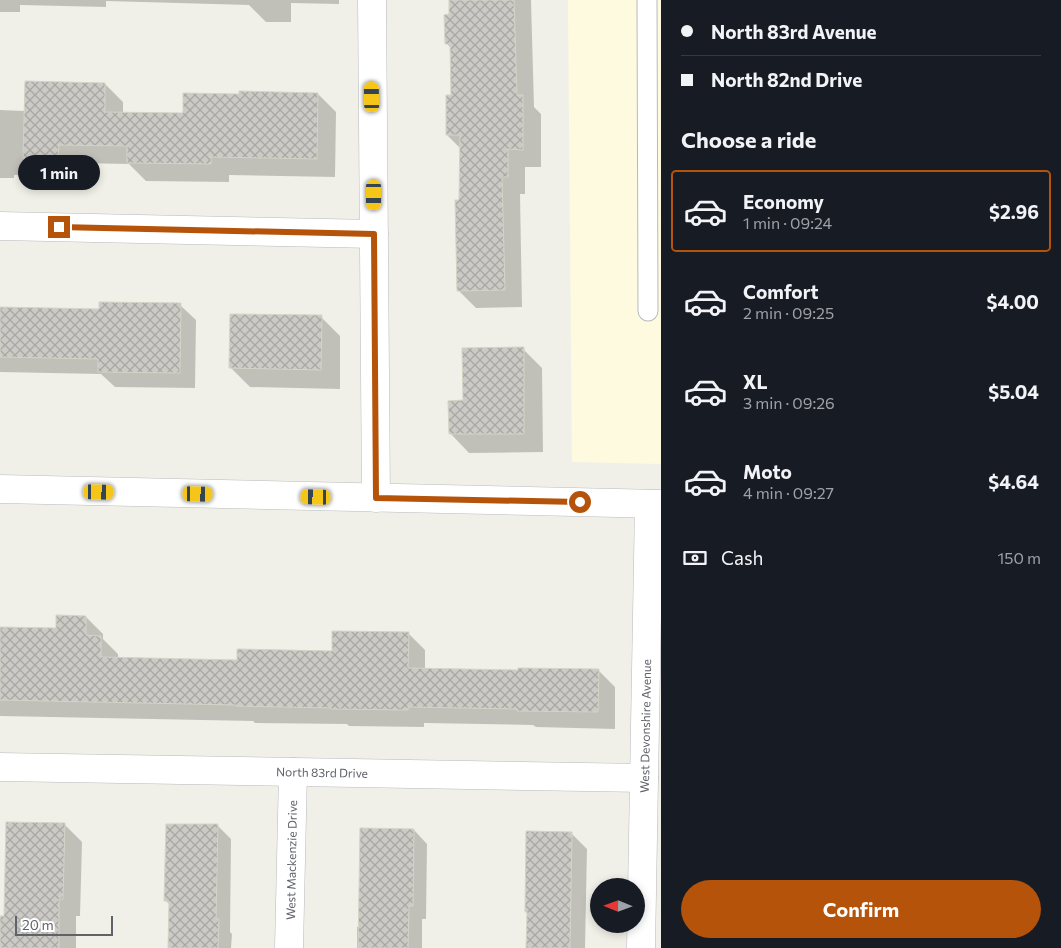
<!DOCTYPE html>
<meta charset="utf-8">
<style>
:root{--surface:#171b24;--page:#242831;--text:#f1f3f6;--muted:#9ea1a6;--line:#363941;--accent:#b45309}
body{margin:0;font-family:Commissioner,sans-serif;background:var(--page);color:var(--text);height:100vh;display:flex;flex-direction:column;font-size:19px;white-space:nowrap}
*{box-sizing:border-box;margin:0}
p{font-size:16px;color:var(--muted)}
.icon{flex:none;width:28px;height:28px;fill:none;stroke:currentColor;stroke-width:2;stroke-linecap:round;stroke-linejoin:round}
.map{position:relative;flex:1;overflow:hidden}
.panel{display:flex;flex-direction:column;background:var(--surface);width:400px}
.panel>*{flex:none}
.banner{display:grid;align-content:center;height:110px;padding:0 20px;background:var(--surface)}
.needle{width:32px;rotate:271deg}
.fabs{position:absolute;left:590px;top:878px;display:grid;gap:10px}
.fabs a{display:grid;place-items:center;width:55px;height:55px;border-radius:50%;background:var(--surface);box-shadow:0 2px 8px #0003;font-size:25px}
.scale{position:absolute;left:15px;bottom:12px;width:98px;box-sizing:border-box;padding-left:5px;border:2px solid #5f6268;border-top:0;font-size:14px;line-height:18px;white-space:nowrap;color:#5f6268;-webkit-text-stroke:4px #fff;paint-order:stroke}
.end{position:absolute;width:22px;height:22px;margin:-11px;border:6px solid #b45309;background:#fff;box-shadow:0 0 0 2px #fff}
.from{border-radius:50%}
.bubble{position:absolute;height:35px;border-radius:18px;background:var(--surface);box-shadow:0 2px 8px #0003;font-size:16px;font-weight:700;line-height:35px;text-align:center}
.car{position:absolute;width:15px;height:30px;margin:-15px -8px;border-radius:6px;box-shadow:0 0 4px 1px #0007;background:linear-gradient(#f5c518 24%,#345 0 40%,#f5c518 0 76%,#345 0 86%,#f5c518 0)}
.banner b{display:flex;align-items:center;gap:18px;height:48px;font-size:19px}
.banner b+b{border-top:1px solid var(--line)}
.banner i{width:12px;height:12px;background:var(--text)}
ul{padding:0;list-style:none}
li{display:flex;align-items:center;gap:15px;height:82px;margin:0 10px 8px;padding:0 10px;border:2px solid transparent;border-radius:5px}
li div{flex:1}
li b{display:block;font-size:19px}
li em{font-style:normal;font-weight:700}
li.active{border-color:var(--accent)}
li>.icon{width:45px;height:45px;stroke-width:1.5}
h2{padding:0 20px;font-size:22px;line-height:60px}
.pay{display:flex;align-items:center;gap:12px;height:55px;padding:0 20px;font-size:19px}
.pay p{margin-inline-start:auto}
.button{display:flex;gap:10px;margin-top:auto;padding:10px 20px}
.button a{flex:1;height:58px;border-radius:30px;background:var(--accent);color:#fff;font-size:20px;font-weight:700;line-height:58px;text-align:center}
main{display:flex;flex:1;min-height:0}
.map>svg:first-child{display:block}
.commercial{fill:#fefadf}
.shadow{fill:#0003}
.building{fill:url(#building-cross-hatch);stroke:#d6d3c6}
.lines{fill:none;stroke-linecap:round;stroke-linejoin:round}
.service-casing{stroke:#b8b9be;stroke-width:21}
.minor-casing{stroke:#b8b9be;stroke-width:29}
.secondary-casing{stroke:#b9bbc1;stroke-width:29}
.service{stroke:#fff;stroke-width:19}
.minor{stroke:#fff;stroke-width:28}
.secondary{stroke:#fff;stroke-width:28}
.route{stroke:#b45309;stroke-width:6}
.labels{text-anchor:middle;dominant-baseline:central;stroke-width:4.5;stroke-linejoin:round;paint-order:stroke}
.street-label{font-size:12px;fill:#5f6268;stroke:#fff}
</style>
<main>
<div class="map">
<svg width="661" height="948" viewBox="0 0 661 948">
<defs>
<pattern id="building-cross-hatch" width="8" height="8" patternUnits="userSpaceOnUse" patternTransform="scale(1.25)"><rect width="8" height="8" fill="#cccac5"/><path d="M0 0l8 8M0 8l8-8" fill="none" stroke="#a9a7a4"/></pattern>
</defs>
<rect width="100%" height="100%" fill="#f1f0e8"/>
<polygon class="commercial" points="568,0 661,0 661,464 572,462"/>
<g class="shadow">
<polygon points="0,0 339,0 339,4 291,3 291,22 266,22 249,5 106,1 106,7 20,5 20,12 0,12"/>
<polygon points="450,0 531,0 534,107 541,114 541,167 525,167 525,194 520,194 522,307 476,308 458,290 461,149 447,135 453,96 452,49 446,43 451,15"/>
<polygon points="105,84 123,102 123,114 184,115 240,95 318,94 336,112 335,177 229,175 229,182 146,181 129,164 76,163 76,176 14,175 14,178 0,178 0,110 25,111"/>
<polygon points="180,305 196,320 195,388 115,387 101,374 0,372 0,309 100,310"/>
<polygon points="321,317 340,336 340,389 250,387 231,368"/>
<polygon points="523,349 542,368 543,452 469,453 450,433 464,402"/>
<polygon points="86,617 103,634 103,639 118,654 118,659 238,661 333,652 408,633 425,650 425,670 598,670 615,687 615,729 536,727 533,725 424,723 424,727 349,726 347,724 255,723 253,721 0,716 0,628 57,629"/>
<polygon points="64,824 82,842 80,916 76,916 76,948 0,948 0,918 5,918"/>
<polygon points="218,826 231,839 230,932 232,934 231,948 170,948 170,905 166,901"/>
<polygon points="414,830 427,844 426,919 422,919 422,948 357,948 357,927 359,927"/>
<polygon points="571,833 587,849 585,948 527,948 528,914 526,911"/>
</g>
<g class="building">
<polygon points="449,0 514,0 517,95 523,95 523,150 508,149 508,177 502,177 505,290 457,291 455,200 459,200 460,135 446,135 446,95 451,95 450,44 445,44 444,15 449,14"/>
<polygon points="25,81 105,83 105,112 183,113 183,93 239,94 239,91 318,93 317,159 211,157 211,164 127,163 127,146 59,145 58,158 23,158"/>
<polygon points="99,302 181,303 180,373 98,372 98,359 0,357 0,307 99,309"/>
<polygon points="230,314 322,315 321,370 229,368"/>
<polygon points="524,347 524,434 449,434 448,401 463,400 462,348"/>
<polygon points="56,615 86,616 86,635 101,636 101,657 237,660 237,649 332,651 332,631 409,632 408,668 518,670 518,668 599,669 598,712 517,711 517,709 408,707 408,710 331,709 331,708 236,706 236,705 0,700 0,627 56,628"/>
<polygon points="6,822 65,823 63,899 59,899 59,948 0,948 0,916 4,916"/>
<polygon points="166,824 218,824 216,919 219,919 218,948 168,948 169,901 164,901"/>
<polygon points="360,828 414,829 413,906 409,906 408,948 358,948"/>
<polygon points="526,831 572,832 570,948 526,948 527,912 525,912"/>
</g>
<g class="lines">
<g class="service-casing">
<polyline id="service" points="647,0 648,311"/>
</g>
<g class="minor-casing">
<g id="minor">
<polyline points="372,0 376,498"/>
<polyline points="0,226 374,234"/>
<polyline points="0,767 644,778"/>
<polyline points="289,948 293,772"/>
<polyline points="641,948 649,504"/>
</g>
</g>
<g class="secondary-casing">
<polyline id="secondary" points="0,489 661,504"/>
</g>
<use href="#service" class="service"/>
<use href="#minor" class="minor"/>
<use href="#secondary" class="secondary"/>
</g>
<g class="lines">
<polyline class="route" points="59,227 374,234 376,498 580,502"/>
</g>
<g class="labels">
<g class="street-label">
<text transform="translate(645 726) rotate(-89)">West Devonshire Avenue</text>
<text transform="translate(322 772) rotate(1)">North 83rd Drive</text>
<text transform="translate(291 860) rotate(-89)">West Mackenzie Drive</text>
</g>
</g>
</svg>
<div class="fabs">
<a><svg class="needle" viewBox="-14 -14 28 28"><path d="M0-13l5 13h-10z" fill="#e53935"/><path d="M0 13l5-13h-10z" fill="#9ea1a6"/></svg></a>
</div>
<div class="scale">20 m</div>
<i class="end from" style="left:580px;top:502px"></i>
<i class="end" style="left:59px;top:227px"></i>
<div class="bubble" style="left:18px;top:155px;width:82px">1 min</div>
<i class="car" style="left:372px;top:97px;rotate:359deg"></i>
<i class="car" style="left:374px;top:195px;rotate:180deg"></i>
<i class="car" style="left:99px;top:492px;rotate:91deg"></i>
<i class="car" style="left:198px;top:494px;rotate:91deg"></i>
<i class="car" style="left:316px;top:497px;rotate:271deg"></i>
</div>
<section class="panel">
<div class="banner">
<b><i class="from"></i>North 83rd Avenue</b>
<b><i></i>North 82nd Drive</b>
</div>
<h2>Choose a ride</h2>
<ul>
<li class="active"><svg class="icon" aria-label="car" viewBox="0 0 24 24"><path d="M5 17H2v-5l4-1 3-4h7l3 4 3 1v5h-3M9 17h6M6 11h13"/><circle cx="7" cy="17" r="2"/><circle cx="17" cy="17" r="2"/></svg><div><b>Economy</b><p>1 min · 09:24</p></div><em>$2.96</em></li>
<li><svg class="icon" aria-label="car" viewBox="0 0 24 24"><path d="M5 17H2v-5l4-1 3-4h7l3 4 3 1v5h-3M9 17h6M6 11h13"/><circle cx="7" cy="17" r="2"/><circle cx="17" cy="17" r="2"/></svg><div><b>Comfort</b><p>2 min · 09:25</p></div><em>$4.00</em></li>
<li><svg class="icon" aria-label="car" viewBox="0 0 24 24"><path d="M5 17H2v-5l4-1 3-4h7l3 4 3 1v5h-3M9 17h6M6 11h13"/><circle cx="7" cy="17" r="2"/><circle cx="17" cy="17" r="2"/></svg><div><b>XL</b><p>3 min · 09:26</p></div><em>$5.04</em></li>
<li><svg class="icon" aria-label="car" viewBox="0 0 24 24"><path d="M5 17H2v-5l4-1 3-4h7l3 4 3 1v5h-3M9 17h6M6 11h13"/><circle cx="7" cy="17" r="2"/><circle cx="17" cy="17" r="2"/></svg><div><b>Moto</b><p>4 min · 09:27</p></div><em>$4.64</em></li>
</ul>
<div class="pay"><svg class="icon" aria-label="cash" viewBox="0 0 24 24"><path d="M3 7h18v10H3z"/><circle cx="12" cy="12" r="2"/></svg>Cash<p>150 m</p></div>
<div class="button"><a>Confirm</a></div>
</section>
</main>
